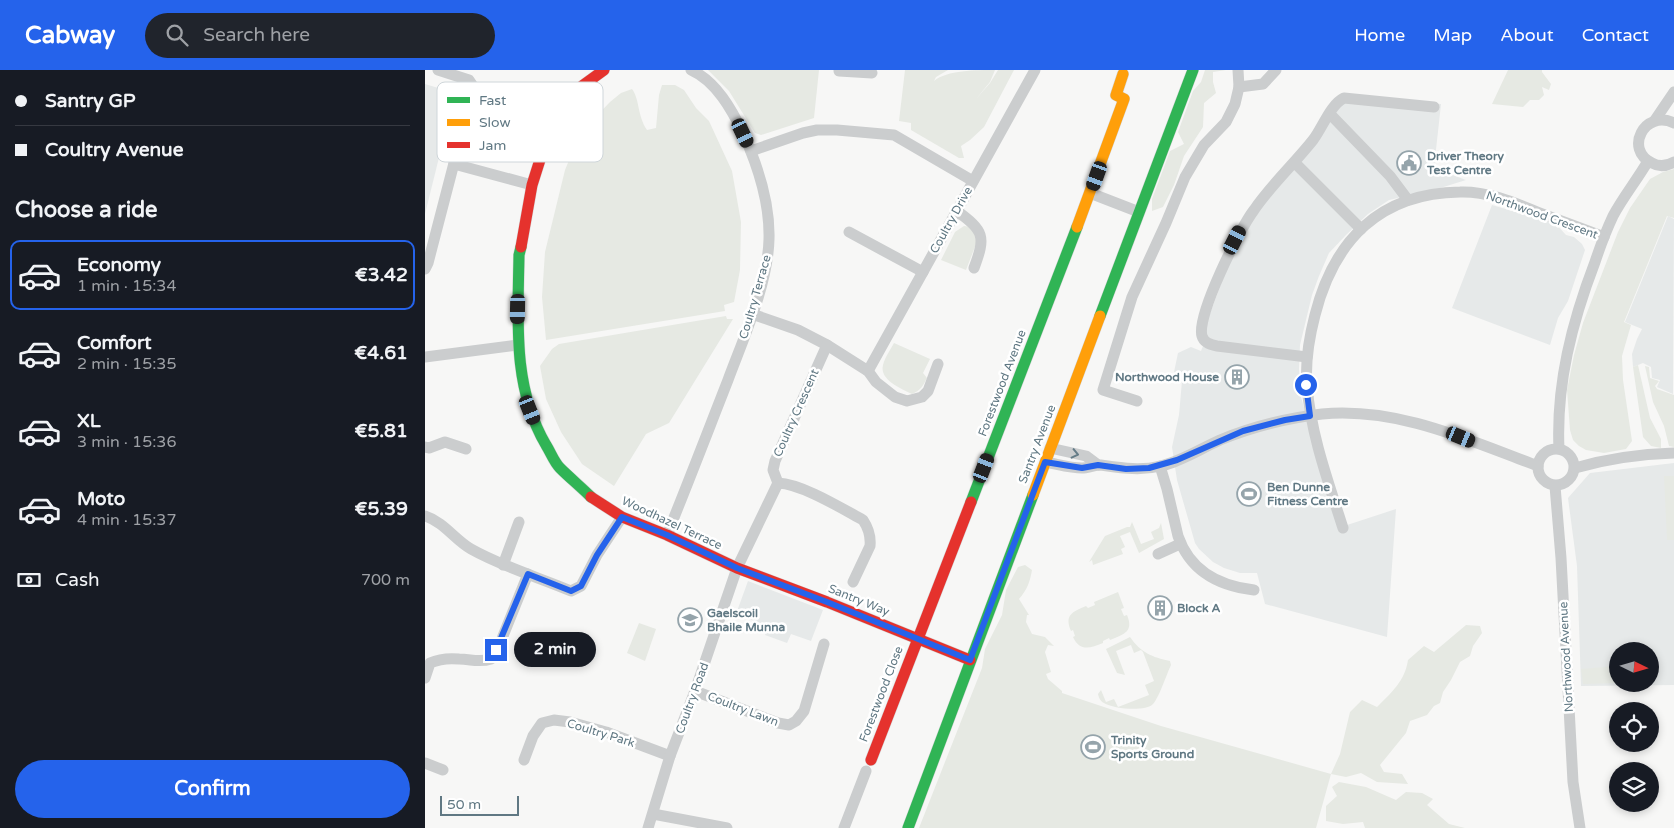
<!DOCTYPE html>
<meta charset="utf-8">
<style>
:root{--surface:#171b24;--page:#20242c;--text:#f1f3f6;--muted:#9ea1a6;--line:#363941;--accent:#2563eb}
body{margin:0;font-family:"Varela Round",sans-serif;background:var(--page);color:var(--text);height:100vh;display:flex;flex-direction:column;font-size:19px;white-space:nowrap}
*{box-sizing:border-box;margin:0}
p{font-size:16px;color:var(--muted)}
.icon{flex:none;width:28px;height:28px;fill:none;stroke:currentColor;stroke-width:2;stroke-linecap:round;stroke-linejoin:round}
.map{position:relative;flex:1;overflow:hidden}
.side{display:flex;flex-direction:column;background:var(--surface);width:425px}
.side>*{flex:none}
.top-card{display:grid;align-content:center;height:110px;padding:0 15px;background:var(--surface)}
.needle{width:32px;rotate:95deg}
.controls{position:absolute;left:1184px;top:572px;display:grid;gap:10px}
.controls a{display:grid;place-items:center;width:50px;height:50px;border-radius:50%;background:var(--surface);box-shadow:0 2px 8px #0003;font-size:25px}
.scale{position:absolute;left:15px;bottom:12px;width:79px;box-sizing:border-box;padding-left:5px;border:2px solid #607883;border-top:0;font-size:14px;line-height:18px;white-space:nowrap;color:#607883;-webkit-text-stroke:4px #fff;paint-order:stroke}
.end{position:absolute;width:22px;height:22px;margin:-11px;border:6px solid #2563eb;background:#fff;box-shadow:0 0 0 2px #fff}
.from{border-radius:50%}
.bubble{position:absolute;height:35px;border-radius:18px;background:var(--surface);box-shadow:0 2px 8px #0003;font-size:16px;font-weight:800;line-height:35px;text-align:center}
.car{position:absolute;width:15px;height:30px;margin:-15px -8px;border-radius:6px;box-shadow:0 0 4px 1px #0007;background:linear-gradient(#222 24%,#8ab4d8 0 40%,#222 0 76%,#8ab4d8 0 86%,#222 0)}
.top-card b{display:flex;align-items:center;gap:18px;height:48px;font-size:19px}
.top-card b+b{border-top:1px solid var(--line)}
.top-card i{width:12px;height:12px;background:var(--text)}
ul{padding:0;list-style:none}
li{display:flex;align-items:center;gap:15px;height:70px;margin:0 10px 8px;padding:0 5px;border:2px solid transparent;border-radius:10px}
li div{flex:1}
li b{display:block;font-size:19px}
li em{font-style:normal;font-weight:800}
li.selected{border-color:var(--accent)}
li>.icon{width:45px;height:45px;stroke-width:1.5}
h2{padding:0 15px;font-size:22px;line-height:60px}
.pay{display:flex;align-items:center;gap:12px;height:55px;padding:0 15px;font-size:19px}
.pay p{margin-inline-start:auto}
.button{display:flex;gap:10px;margin-top:auto;padding:10px 15px}
.button a{flex:1;height:58px;border-radius:30px;background:var(--accent);color:#fff;font-size:20px;font-weight:800;line-height:58px;text-align:center}
header{display:flex;align-items:center;gap:30px;box-sizing:border-box;height:70px;padding:0 25px;background:var(--accent);color:#fff}
header strong{font-size:24px}
nav{display:flex;gap:28px;margin-inline-start:auto;font-size:18px}
.search{width:350px;height:45px;background:var(--page);display:flex;align-items:center;gap:12px;box-sizing:border-box;padding:0 18px;border-radius:28px;color:var(--muted);font-size:19px}
main{display:flex;flex:1;min-height:0}
.map>svg:first-child{display:block}
.built{fill:#e6e9e9;fill-rule:evenodd}
.green{fill:#e6e9e3}
.lines{fill:none;stroke-linecap:round;stroke-linejoin:round}
.fast-casing{stroke:#d4d5d6;stroke-width:12}
.slow-casing{stroke:#d4d5d6;stroke-width:12}
.jam-casing{stroke:#d4d5d6;stroke-width:12}
.street{stroke:#cbcdce;stroke-width:11}
.fast{stroke:#30b455;stroke-width:11}
.slow{stroke:#ff9f0a;stroke-width:11}
.jam{stroke:#e5322d;stroke-width:11}
.oneway{stroke:#657c87}
.route{stroke:#2563eb;stroke-width:6}
.labels{text-anchor:middle;dominant-baseline:central;stroke-width:5;stroke-linejoin:round;paint-order:stroke}
.poi-label{font-size:12px;font-weight:bold;fill:#607883;stroke:#fff;text-anchor:start}
.street-label{font-size:12px;fill:#607883;stroke:#fff}
.key{fill:#fff;stroke:#cfd6da;stroke-width:1}
.key-label{font-size:14px;fill:#607883}
</style>
<header>
<strong>Cabway</strong>
<div class="search"><svg class="icon" aria-label="search" viewBox="0 0 24 24"><circle cx="10" cy="10" r="6"/><path d="M15 15l6 6"/></svg>Search here</div>
<nav><a>Home</a><a>Map</a><a>About</a><a>Contact</a></nav>
</header>
<main>
<section class="side">
<div class="top-card">
<b><i class="from"></i>Santry GP</b>
<b><i></i>Coultry Avenue</b>
</div>
<h2>Choose a ride</h2>
<ul>
<li class="selected"><svg class="icon" aria-label="car" viewBox="0 0 24 24"><path d="M5 17H2v-5l4-1 3-4h7l3 4 3 1v5h-3M9 17h6M6 11h13"/><circle cx="7" cy="17" r="2"/><circle cx="17" cy="17" r="2"/></svg><div><b>Economy</b><p>1 min · 15:34</p></div><em>€3.42</em></li>
<li><svg class="icon" aria-label="car" viewBox="0 0 24 24"><path d="M5 17H2v-5l4-1 3-4h7l3 4 3 1v5h-3M9 17h6M6 11h13"/><circle cx="7" cy="17" r="2"/><circle cx="17" cy="17" r="2"/></svg><div><b>Comfort</b><p>2 min · 15:35</p></div><em>€4.61</em></li>
<li><svg class="icon" aria-label="car" viewBox="0 0 24 24"><path d="M5 17H2v-5l4-1 3-4h7l3 4 3 1v5h-3M9 17h6M6 11h13"/><circle cx="7" cy="17" r="2"/><circle cx="17" cy="17" r="2"/></svg><div><b>XL</b><p>3 min · 15:36</p></div><em>€5.81</em></li>
<li><svg class="icon" aria-label="car" viewBox="0 0 24 24"><path d="M5 17H2v-5l4-1 3-4h7l3 4 3 1v5h-3M9 17h6M6 11h13"/><circle cx="7" cy="17" r="2"/><circle cx="17" cy="17" r="2"/></svg><div><b>Moto</b><p>4 min · 15:37</p></div><em>€5.39</em></li>
</ul>
<div class="pay"><svg class="icon" aria-label="cash" viewBox="0 0 24 24"><path d="M3 7h18v10H3z"/><circle cx="12" cy="12" r="2"/></svg>Cash<p>700 m</p></div>
<div class="button"><a>Confirm</a></div>
</section>
<div class="map">
<svg width="1249" height="758" viewBox="0 0 1249 758">
<rect width="100%" height="100%" fill="#f7f7f6"/>
<g class="built">
<polygon points="0,14 30,23 0,144"/>
<polygon points="919,28 1016,34 1009,98 1041,110 1012,119 964,130 943,144 921,165 904,183 894,206 887,225 875,275 874,299 876,327 913,458 971,439 962,567 840,534 832,503 815,503 799,498 788,492 774,479 770,473 752,410 747,377 754,345 757,311 749,302 753,283 766,277 776,281 780,271 777,265 817,158"/>
<polygon points="1067,135 1131,154 1141,165 1149,167 1157,174 1160,180 1143,231 1133,248 1125,275 1027,238"/>
<polygon points="1243,146 1249,149 1248,324 1232,317 1235,310 1227,308 1226,297 1218,293 1208,297 1207,284 1212,269 1217,259 1200,252"/>
<path d="M1249,393v222l-93,1 -4,-120 -9,-68 22,-25zM1192,581h33v33h-33z"/>
<polygon points="323,511 398,540 386,571 366,564 362,573 340,565 343,556 311,544"/>
</g>
<g class="green">
<polygon points="283,0 394,0 389,48 336,65 330,63 304,21"/>
<path d="M480,0h43l-12,7 -2,4c13,-11 42,-11 61,-11l-5,12 -14,17 14,-16 8,-13h16l-30,57 -14,13 -9,6 3,12h-5l-48,-28v-7l-12,-2z"/>
<polygon points="780,0 801,0 788,2 788,12 791,23 779,33 778,57 759,86 749,115 738,137 727,141 727,129 745,81 759,74 753,62 768,21 776,12"/>
<polygon points="1083,0 1117,0 1117,2 1126,14 1124,20 1117,17 1119,25 1114,30 1105,30 1098,37 1067,34"/>
<path d="M237,15h13l9,5 12,18 13,13 23,50 9,51 -1,48 -6,32 -10,3 1,6 -179,29 -4,-43 3,-45 20,-82 9,-22 12,-21 24,-25 11,-9 11,-4c8,11 5,26 15,41l9,-2 3,-33z"/>
<polygon points="1249,99 1249,148 1242,146 1199,252 1206,255 1197,286 1198,310 1207,371 1201,379 1179,383 1161,380 1154,376 1148,370 1145,360 1142,320 1149,285 1158,253 1193,162 1205,138 1225,109 1238,102"/>
<polygon points="539,156 547,157 553,169 541,200 516,190 530,162"/>
<polygon points="301,246 302,249 308,249 244,353 221,364 189,416 157,394 136,362 121,329 115,296 127,279 134,274"/>
<path d="M469,273l36,16 -7,14 4,5c-4,8 -6,12 -15,16 -10,-5 -33,-14 -29,-29 2,-8 8,-16 11,-22z"/>
<polygon points="1213,295 1225,348 1236,369 1236,378 1226,376 1218,367 1208,297"/>
<polygon points="1220,296 1224,297 1225,308 1234,311 1230,316 1232,319 1249,325 1249,377 1244,376 1239,356 1228,332"/>
<polygon points="1239,406 1249,406 1249,470 1242,470"/>
<polygon points="707,452 716,474 729,469 726,462 734,458 736,453 739,469 714,483 705,462 695,466 700,477 696,479 698,484 668,495 667,490 664,492 680,466 702,457 705,457"/>
<path d="M600,495l7,5c-2,12 -5,20 -13,29l10,16h-2l-1,7 6,12 13,3 9,9 -6,-1 -3,7 6,20 -5,2 2,5 14,12v2l99,33 170,48 9,-20 10,-42 12,-12 15,7c14,-14 28,-26 31,-47l16,-14 10,6 32,-27 14,1 2,7 -9,13 -3,10 -10,6 -9,18 -8,12 -3,11 -6,3 -7,9 -17,6 -4,12 -26,32 4,7 18,2 6,10 -31,-2 -16,-9 -15,4 -15,-3 -15,54h-397l63,-160 3,-19 17,-34 4,-25 12,-23z"/>
<path d="M693,522l6,16 -3,1 3,7 3,-1c7,17 -3,19 -17,25l-1,-2 -6,3v2c-13,5 -23,9 -30,-6l2,-1 -2,-6 -2,1c-7,-17 2,-19 15,-25l2,2 7,-3 -1,-3z"/>
<polygon points="214,553 231,559 220,591 202,583"/>
<path d="M705,567c11,16 22,20 40,24l1,4c-4,8 -12,33 -18,39 -7,8 -40,5 -49,-1 -4,-2 -5,-5 -6,-9l3,-4 5,12 8,-3 4,8 31,-12 -4,-10 9,-4 -11,-29 -2,-2 -7,3 -3,-8 -15,6 9,24 -8,-2 -11,-24z"/>
<polygon points="1192,596 1192,613 1158,614 1156,599"/>
<polygon points="914,712 941,717 971,730 981,722 997,723 1008,729 1002,735 1024,754 1040,758 940,758 938,752 918,754 901,751 901,736 912,726 907,717"/>
</g>
<g class="lines">
<g class="fast-casing">
<g id="fast">
<path d="M96,177l-2,8c-1,65 -7,132 27,190 5,8 8,17 14,23 10,10 21,19 31,29"/>
<polyline points="675,246 768,0"/>
<polyline points="546,432 652,157"/>
<polyline points="483,758 608,425"/>
</g>
</g>
<g class="slow-casing">
<g id="slow">
<polyline points="652,157 699,29 691,25 698,4"/>
<polyline points="608,425 675,246"/>
</g>
</g>
<g class="jam-casing">
<g id="jam">
<polyline points="96,177 107,115 120,74 157,16 179,0"/>
<polyline points="166,427 197,447 242,465 312,498 402,532 545,590"/>
<polyline points="446,690 546,432"/>
</g>
</g>
<g class="street">
<polyline points="414,1 447,3"/>
<polyline points="814,17 838,14 851,0"/>
<polyline points="905,44 965,106 983,130"/>
<polyline points="1230,50 1249,22"/>
<path d="M1249,53c-30,-14 -50,27 -22,40 7,4 15,3 22,-1"/>
<polyline points="326,81 378,63 392,60 412,60 469,65 548,111"/>
<polyline points="870,93 936,159"/>
<polyline points="29,94 107,115"/>
<polyline points="665,123 714,142"/>
<path d="M532,141c27,20 29,25 17,57"/>
<polyline points="424,162 498,202"/>
<polyline points="0,199 3,193 47,24 48,16 44,10 13,0"/>
<polyline points="327,244 373,260 402,275 443,301 451,312 470,327 482,331 497,327 503,321 513,294"/>
<polyline points="0,287 93,275"/>
<path d="M882,287l-90,-11c-6,-1 -13,-3 -15,-10 -6,-20 38,-108 52,-126 17,-25 40,-46 59,-70 10,-13 17,-35 31,-42l90,9"/>
<polyline points="443,301 610,0"/>
<polyline points="712,331 678,320 707,227 741,153 760,107 779,75 801,52 810,34 814,17 813,0"/>
<polyline points="0,377 4,378 20,372 41,379"/>
<polyline points="625,378 661,386 673,395"/>
<circle cx="1131" cy="397" r="18"/>
<path d="M1134,379c-3,-65 13,-127 36,-187 5,-15 11,-31 18,-46 10,-19 24,-36 35,-55"/>
<path d="M620,392c12,2 25,6 37,6 6,0 12,-3 19,-3 21,3 39,6 60,1 21,-5 39,-17 59,-26 32,-13 67,-22 102,-26 76,-7 146,26 216,52"/>
<path d="M735,396l7,23 11,47c12,35 41,50 76,54"/>
<path d="M1150,398c31,-9 66,-14 99,-15"/>
<polyline points="353,413 348,400 350,391 402,275"/>
<polyline points="1130,416 1136,488 1148,712 1155,758"/>
<path d="M0,446c19,6 30,24 46,33 32,18 67,28 100,42l10,-5 16,-31 25,-38"/>
<path d="M918,458c-15,-47 -32,-93 -36,-142 -2,-24 2,-48 8,-71 19,-75 65,-122 145,-123 28,-1 55,11 80,21 21,8 43,16 64,24"/>
<path d="M242,465c21,-52 41,-104 61,-155 16,-43 40,-96 41,-141 1,-36 -11,-73 -26,-106 -11,-23 -27,-52 -52,-63"/>
<polyline points="733,484 755,474"/>
<polyline points="78,495 94,452"/>
<path d="M0,608l5,-15c9,-4 19,-5 29,-4 12,0 20,4 32,0l10,-18 27,-67"/>
<polyline points="270,621 353,653 364,655 371,651 379,641 399,574"/>
<polyline points="99,690 108,666 117,653 129,650 145,652 181,662 245,686"/>
<polyline points="0,693 18,700"/>
<polyline points="228,744 302,758"/>
<path d="M223,758l22,-72 25,-65 42,-123 41,-85c24,1 63,25 85,37 6,9 8,16 7,26l-17,36"/>
<polyline points="419,758 441,701"/>
</g>
<use href="#fast" class="fast"/>
<use href="#slow" class="slow"/>
<use href="#jam" class="jam"/>
</g>
<defs><path id="oneway-chevron" d="M-2-3.5L2.5 0L-2 3.5" fill="none" stroke-width="1.6" stroke-linecap="round" stroke-linejoin="round" transform="scale(1.25)"/></defs>
<use class="oneway" href="#oneway-chevron" transform="translate(650 384) rotate(13)"/>
<g class="lines">
<polyline class="route" points="71,580 103,504 146,521 156,516 172,485 197,447 242,465 312,498 402,532 545,590 620,392 657,398 673,395 701,399 724,398 752,390 818,361 860,350 885,346 881,315"/>
</g>
<defs>
<g id="civic-ring" transform="scale(1.25)"><circle r="9.5" fill="#fff" stroke="#95a4ab" stroke-width="1.5"/><path d="M-.6-6.5H3V-4.5H.6V-3L4-1V1h2V6H-6V1h2V-1L-.6-3ZM-1.2 2.5V6h2.4V2.5Z" fill="#95a4ab"/></g>
<g id="building-ring" transform="scale(1.25)"><circle r="9.5" fill="#fff" stroke="#95a4ab" stroke-width="1.5"/><path d="M-4-6H4V6H1V3H-1V6H-4ZM-2.5-4.3h1.7v1.8h-1.7ZM.8-4.3h1.7v1.8H.8ZM-2.5-1h1.7V.8h-1.7ZM.8-1h1.7V.8H.8Z" fill="#95a4ab"/></g>
<g id="stadium-ring" transform="scale(1.25)"><circle r="9.5" fill="#fff" stroke="#95a4ab" stroke-width="1.5"/><path d="M0-5a6.5 5 0 1 0 0 10a6.5 5 0 1 0 0-10ZM-3.5-1.8h7v3.6h-7Z" fill="#95a4ab"/></g>
<g id="school-ring" transform="scale(1.25)"><circle r="9.5" fill="#fff" stroke="#95a4ab" stroke-width="1.5"/><path d="M0-5L7-2L0 1L-7-2ZM-4 1L0 2.5L4 1V4Q0 6-4 4Z" fill="#95a4ab"/></g>
</defs>
<g fill-rule="evenodd">
<use href="#civic-ring" x="984" y="93"/>
<use href="#building-ring" x="812" y="307"/>
<use href="#stadium-ring" x="824" y="424"/>
<use href="#building-ring" x="735" y="538"/>
<use href="#school-ring" x="265" y="550"/>
<use href="#stadium-ring" x="668" y="677"/>
</g>
<g class="labels">
<g class="poi-label">
<text x="1002" y="86">Driver Theory<tspan x="1002" dy="14">Test Centre</tspan></text>
<text x="794" y="307" text-anchor="end">Northwood House</text>
<text x="842" y="417">Ben Dunne<tspan x="842" dy="14">Fitness Centre</tspan></text>
<text x="752" y="538">Block A</text>
<text x="282" y="543">Gaelscoil<tspan x="282" dy="14">Bhaile Munna</tspan></text>
<text x="686" y="670">Trinity<tspan x="686" dy="14">Sports Ground</tspan></text>
</g>
<g class="street-label">
<text transform="translate(1117 145) rotate(20)">Northwood Crescent</text>
<text transform="translate(526 150) rotate(-61)">Coultry Drive</text>
<text transform="translate(330 227) rotate(-74)">Coultry Terrace</text>
<text transform="translate(577 313) rotate(-69)">Forestwood Avenue</text>
<text transform="translate(371 343) rotate(-66)">Coultry Crescent</text>
<text transform="translate(612 374) rotate(-69)">Santry Avenue</text>
<text transform="translate(247 453) rotate(25)">Woodhazel Terrace</text>
<text transform="translate(434 530) rotate(22)">Santry Way</text>
<text transform="translate(1141 587) rotate(-93)">Northwood Avenue</text>
<text transform="translate(456 624) rotate(-69)">Forestwood Close</text>
<text transform="translate(267 628) rotate(-70)">Coultry Road</text>
<text transform="translate(318 639) rotate(21)">Coultry Lawn</text>
<text transform="translate(176 663) rotate(17)">Coultry Park</text>
</g>
</g>
<rect x="12" y="12" width="166" height="80" rx="8" class="key"/>
<rect x="22" y="27" width="23" height="6" fill="#30b455"/>
<rect x="22" y="49" width="23" height="7" fill="#ff9f0a"/>
<rect x="22" y="72" width="23" height="6" fill="#e5322d"/>
<g class="key-label">
<text x="54" y="35">Fast</text>
<text x="54" y="57">Slow</text>
<text x="54" y="80">Jam</text>
</g>
</svg>
<div class="controls">
<a><svg class="needle" viewBox="-14 -14 28 28"><path d="M0-13l5 13h-10z" fill="#e53935"/><path d="M0 13l5-13h-10z" fill="#9ea1a6"/></svg></a>
<a><svg class="icon" aria-label="locate" viewBox="0 0 24 24"><circle cx="12" cy="12" r="6"/><path d="M12 2v4M12 18v4M2 12h4M18 12h4"/></svg></a>
<a><svg class="icon" aria-label="layers" viewBox="0 0 24 24"><path d="M12 4l9 5-9 5-9-5zM3 14l9 5 9-5"/></svg></a>
</div>
<div class="scale">50 m</div>
<i class="end from" style="left:881px;top:315px"></i>
<i class="end" style="left:71px;top:580px"></i>
<div class="bubble" style="left:89px;top:562px;width:82px">2 min</div>
<i class="car" style="left:318px;top:63px;rotate:155deg"></i>
<i class="car" style="left:672px;top:106px;rotate:200deg"></i>
<i class="car" style="left:810px;top:170px;rotate:27deg"></i>
<i class="car" style="left:93px;top:239px;rotate:181deg"></i>
<i class="car" style="left:105px;top:340px;rotate:158deg"></i>
<i class="car" style="left:1036px;top:367px;rotate:112deg"></i>
<i class="car" style="left:559px;top:398px;rotate:21deg"></i>
</div>
</main>
